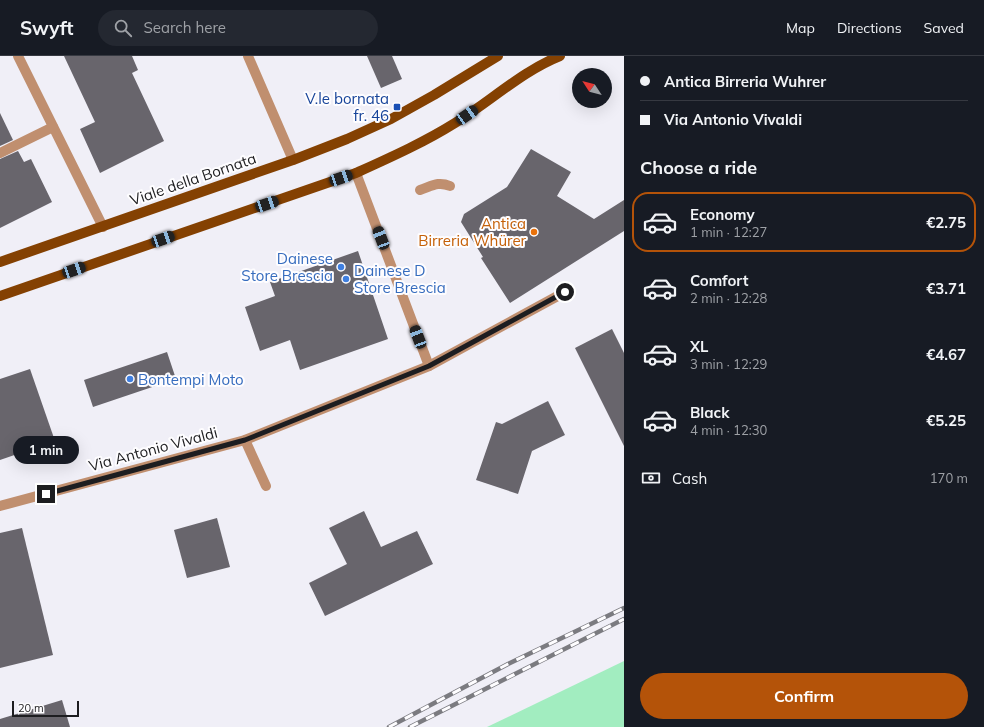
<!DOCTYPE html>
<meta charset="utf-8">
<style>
:root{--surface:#171b24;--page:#242831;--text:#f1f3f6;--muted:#9ea1a6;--line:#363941;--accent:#b45309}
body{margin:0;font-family:Mulish,sans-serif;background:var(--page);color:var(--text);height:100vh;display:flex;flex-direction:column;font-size:15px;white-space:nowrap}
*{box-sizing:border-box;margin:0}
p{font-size:13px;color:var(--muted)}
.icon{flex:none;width:22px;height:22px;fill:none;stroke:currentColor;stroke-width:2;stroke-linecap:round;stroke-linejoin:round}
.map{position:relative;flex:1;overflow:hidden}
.drawer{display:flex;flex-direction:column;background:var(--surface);width:360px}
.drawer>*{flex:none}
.guide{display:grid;align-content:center;height:88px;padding:0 16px;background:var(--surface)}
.needle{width:26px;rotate:306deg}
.buttons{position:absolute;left:572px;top:12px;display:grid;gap:8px}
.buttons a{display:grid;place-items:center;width:40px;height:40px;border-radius:50%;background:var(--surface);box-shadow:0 4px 16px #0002;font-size:20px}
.scale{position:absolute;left:12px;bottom:10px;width:67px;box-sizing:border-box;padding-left:4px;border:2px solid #1d1d20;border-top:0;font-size:11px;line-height:14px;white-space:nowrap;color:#1d1d20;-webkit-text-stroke:3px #fefdff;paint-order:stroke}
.end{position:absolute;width:18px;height:18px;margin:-9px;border:5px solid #1d1d20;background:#fff;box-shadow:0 0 0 2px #fff}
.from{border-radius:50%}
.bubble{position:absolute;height:28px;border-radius:14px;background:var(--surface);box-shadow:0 4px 16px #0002;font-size:13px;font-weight:700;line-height:28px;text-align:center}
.car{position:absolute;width:12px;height:24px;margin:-12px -6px;border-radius:5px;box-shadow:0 0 3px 1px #0007;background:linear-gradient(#222 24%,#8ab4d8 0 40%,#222 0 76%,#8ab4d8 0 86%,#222 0)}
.guide b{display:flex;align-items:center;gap:14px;height:38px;font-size:15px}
.guide b+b{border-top:1px solid var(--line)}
.guide i{width:10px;height:10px;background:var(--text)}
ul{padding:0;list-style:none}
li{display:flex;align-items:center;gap:12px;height:60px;margin:0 8px 6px;padding:0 8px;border:2px solid transparent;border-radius:16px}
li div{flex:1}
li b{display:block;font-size:15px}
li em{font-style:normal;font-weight:700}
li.selected{border-color:var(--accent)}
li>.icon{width:36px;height:36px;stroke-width:1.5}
h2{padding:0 16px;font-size:18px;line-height:48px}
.pay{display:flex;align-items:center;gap:10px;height:44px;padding:0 16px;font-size:15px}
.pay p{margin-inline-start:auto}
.cta{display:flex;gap:8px;margin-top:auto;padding:8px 16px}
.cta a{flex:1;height:46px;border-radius:24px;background:var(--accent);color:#fff;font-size:16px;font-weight:700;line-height:46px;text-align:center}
header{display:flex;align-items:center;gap:24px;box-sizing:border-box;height:56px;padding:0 20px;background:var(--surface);border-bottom:1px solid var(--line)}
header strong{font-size:19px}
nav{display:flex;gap:22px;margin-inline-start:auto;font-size:14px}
.search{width:280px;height:36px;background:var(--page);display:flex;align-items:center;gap:10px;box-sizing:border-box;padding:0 14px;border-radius:22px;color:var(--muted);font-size:15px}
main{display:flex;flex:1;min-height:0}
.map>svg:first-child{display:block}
.green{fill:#a2edc0}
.building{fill:#68656c}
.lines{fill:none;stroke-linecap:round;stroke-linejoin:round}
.minor{stroke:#c08f6f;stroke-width:10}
.major{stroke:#844102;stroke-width:10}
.rail-casing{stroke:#7b7b80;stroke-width:4.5}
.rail{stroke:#fefdff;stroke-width:3;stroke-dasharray:9;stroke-linecap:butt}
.route{stroke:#1d1d20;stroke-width:5}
.transit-dot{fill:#1a4fb4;stroke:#fefdff;stroke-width:1.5}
.food-dot{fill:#e8710a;stroke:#fefdff;stroke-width:1.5}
.shop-dot{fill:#3f7fe0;stroke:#fefdff;stroke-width:1.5}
.labels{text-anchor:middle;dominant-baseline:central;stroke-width:4;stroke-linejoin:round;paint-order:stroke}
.transit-label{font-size:15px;fill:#164399;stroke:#fefdff;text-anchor:end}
.street-label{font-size:15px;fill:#1d1d20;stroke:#fefdff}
.food-label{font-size:15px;fill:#c56008;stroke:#fefdff;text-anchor:end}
.shop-label{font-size:15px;fill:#366cbe;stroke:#fefdff;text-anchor:start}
</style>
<header>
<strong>Swyft</strong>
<div class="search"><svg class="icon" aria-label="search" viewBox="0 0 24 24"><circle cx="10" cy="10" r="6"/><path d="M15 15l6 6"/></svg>Search here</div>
<nav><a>Map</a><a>Directions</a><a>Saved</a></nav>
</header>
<main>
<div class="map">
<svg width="624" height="671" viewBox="0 0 624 671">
<rect width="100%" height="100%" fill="#f0eff7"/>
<polygon class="green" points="624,605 624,671 487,671"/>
<g class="building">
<polygon points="64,0 132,0 138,14 132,17 164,85 100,117 80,73 95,66"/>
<polygon points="367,0 392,0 402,23 381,32"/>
<polygon points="0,57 13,84 0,90"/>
<polygon points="531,93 571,116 557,140 594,163 624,144 624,175 510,247 481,202 483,201 461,166 464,158 507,131"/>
<polygon points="18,95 24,106 31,103 52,146 0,172 0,103"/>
<polygon points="358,195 388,283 300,314 290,284 260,295 245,251 275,240 270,226"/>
<polygon points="612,273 624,297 624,390 575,292"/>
<polygon points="167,296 176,323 93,351 84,324"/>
<polygon points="30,313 55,385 0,404 0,323"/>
<polygon points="548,345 565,379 532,395 518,438 476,424 496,366 502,368"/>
<polygon points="364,455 381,491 417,475 433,508 325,560 309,527 347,508 329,472"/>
<polygon points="217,462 230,511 187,522 174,474"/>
<polygon points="22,472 53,599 0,612 0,477"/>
<polygon points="62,644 70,671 0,671 0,663"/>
</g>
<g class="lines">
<g class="minor">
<polyline points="18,0 103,171"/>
<polyline points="248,0 293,104"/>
<polyline points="0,97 53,71"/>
<polyline points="356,117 429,310"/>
<path d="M420,134c12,-4 18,-9 30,-4"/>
<polyline points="245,384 266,430"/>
<polyline points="0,450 245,384 429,310 565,236"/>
</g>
<g class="major">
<polyline points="0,206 293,104 347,83 391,63 434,39 498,0"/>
<path d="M0,240l356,-123c33,-15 67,-30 99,-50 35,-21 67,-52 105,-67"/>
</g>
<g class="rail-casing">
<g id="rail">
<polyline points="389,671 508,608 624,552"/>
<polyline points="410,671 624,563"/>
</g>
</g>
<use href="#rail" class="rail"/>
</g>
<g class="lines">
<polyline class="route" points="46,438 245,384 429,310 565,236"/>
</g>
<rect class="transit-dot" x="393" y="47" width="8" height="8" rx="2"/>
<circle class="food-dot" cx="534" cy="176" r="4"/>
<g class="shop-dot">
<circle cx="341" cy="211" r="4"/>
<circle cx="346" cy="223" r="4"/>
<circle cx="130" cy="323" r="4"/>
</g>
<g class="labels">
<g class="transit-label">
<text x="389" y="42">V.le bornata<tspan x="389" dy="17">fr. 46</tspan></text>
</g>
<g class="street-label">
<text transform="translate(193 123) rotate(-19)">Viale della Bornata</text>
<text transform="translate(153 393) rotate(-15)">Via Antonio Vivaldi</text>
</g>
<g class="food-label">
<text x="526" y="167">Antica<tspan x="526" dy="17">Birreria Whürer</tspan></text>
</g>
<g class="shop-label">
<text x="333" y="202" text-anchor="end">Dainese<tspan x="333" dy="17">Store Brescia</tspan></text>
<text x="354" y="214">Dainese D<tspan x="354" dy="17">Store Brescia</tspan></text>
<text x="138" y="323">Bontempi Moto</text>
</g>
</g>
</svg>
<div class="buttons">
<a><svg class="needle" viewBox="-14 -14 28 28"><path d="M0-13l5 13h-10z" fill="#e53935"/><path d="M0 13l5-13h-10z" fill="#9ea1a6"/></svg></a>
</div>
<div class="scale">20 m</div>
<i class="end from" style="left:565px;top:236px"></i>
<i class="end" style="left:46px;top:438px"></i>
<div class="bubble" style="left:13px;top:380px;width:66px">1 min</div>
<i class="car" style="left:467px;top:59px;rotate:56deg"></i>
<i class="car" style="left:341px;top:122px;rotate:71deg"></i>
<i class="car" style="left:267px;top:148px;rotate:71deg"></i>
<i class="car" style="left:381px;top:182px;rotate:339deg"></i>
<i class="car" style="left:163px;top:183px;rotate:71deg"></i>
<i class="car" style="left:74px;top:214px;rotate:71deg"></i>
<i class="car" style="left:418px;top:281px;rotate:339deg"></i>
</div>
<section class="drawer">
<div class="guide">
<b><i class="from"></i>Antica Birreria Wuhrer</b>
<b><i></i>Via Antonio Vivaldi</b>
</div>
<h2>Choose a ride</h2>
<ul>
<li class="selected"><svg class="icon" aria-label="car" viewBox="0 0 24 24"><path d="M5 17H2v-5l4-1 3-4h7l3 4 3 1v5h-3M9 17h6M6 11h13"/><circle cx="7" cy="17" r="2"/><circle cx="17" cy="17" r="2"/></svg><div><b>Economy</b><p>1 min · 12:27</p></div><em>€2.75</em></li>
<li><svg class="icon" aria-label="car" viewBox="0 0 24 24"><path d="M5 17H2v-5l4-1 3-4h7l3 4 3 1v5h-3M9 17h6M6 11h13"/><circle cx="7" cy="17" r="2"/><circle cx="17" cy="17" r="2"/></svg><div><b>Comfort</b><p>2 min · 12:28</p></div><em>€3.71</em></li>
<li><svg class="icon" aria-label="car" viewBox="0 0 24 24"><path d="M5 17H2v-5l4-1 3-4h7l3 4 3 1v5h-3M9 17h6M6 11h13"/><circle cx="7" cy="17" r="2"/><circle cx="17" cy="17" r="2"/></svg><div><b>XL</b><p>3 min · 12:29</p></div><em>€4.67</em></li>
<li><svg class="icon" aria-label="car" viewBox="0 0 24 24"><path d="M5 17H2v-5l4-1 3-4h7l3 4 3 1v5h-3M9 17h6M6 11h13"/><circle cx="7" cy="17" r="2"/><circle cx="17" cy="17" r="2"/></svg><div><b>Black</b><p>4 min · 12:30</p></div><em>€5.25</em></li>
</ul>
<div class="pay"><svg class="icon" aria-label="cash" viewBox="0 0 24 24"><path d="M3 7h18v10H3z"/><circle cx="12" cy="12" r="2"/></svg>Cash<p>170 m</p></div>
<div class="cta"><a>Confirm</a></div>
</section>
</main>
